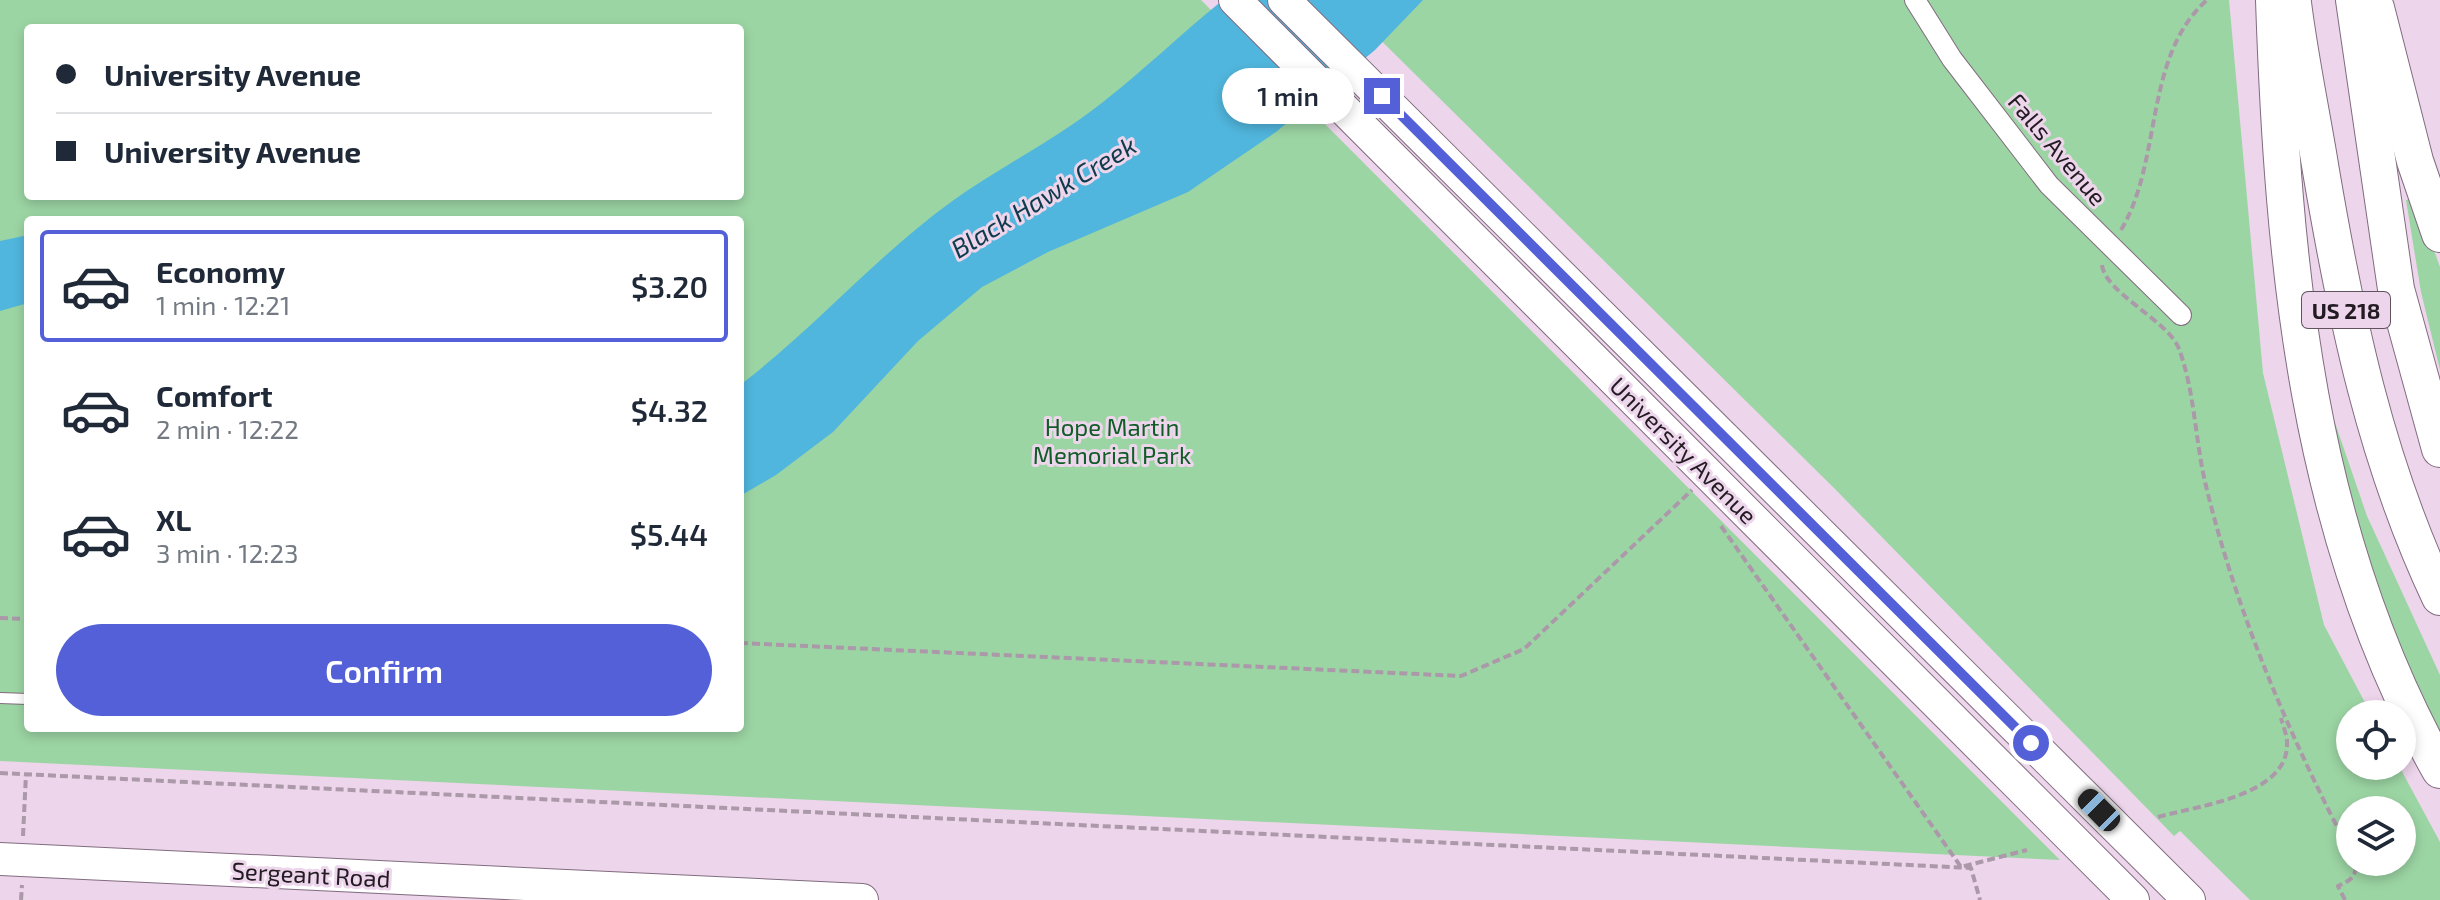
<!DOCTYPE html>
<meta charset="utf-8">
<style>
:root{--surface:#fff;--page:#f6f6f7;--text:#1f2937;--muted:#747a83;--line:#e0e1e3;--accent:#5360d7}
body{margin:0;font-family:"Exo 2",sans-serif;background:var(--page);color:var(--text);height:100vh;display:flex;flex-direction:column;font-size:30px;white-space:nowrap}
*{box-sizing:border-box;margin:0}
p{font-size:26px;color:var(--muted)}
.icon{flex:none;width:44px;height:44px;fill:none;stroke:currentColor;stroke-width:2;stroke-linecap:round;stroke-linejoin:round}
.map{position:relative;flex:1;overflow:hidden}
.drawer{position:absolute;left:24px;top:216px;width:720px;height:516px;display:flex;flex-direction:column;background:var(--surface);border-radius:8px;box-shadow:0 4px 12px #0003}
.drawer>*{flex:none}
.banner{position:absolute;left:24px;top:24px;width:720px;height:176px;border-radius:8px;box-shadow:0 4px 12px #0003;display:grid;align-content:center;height:176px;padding:0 32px;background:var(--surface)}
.tools{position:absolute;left:2336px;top:700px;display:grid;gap:16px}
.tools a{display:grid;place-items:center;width:80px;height:80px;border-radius:50%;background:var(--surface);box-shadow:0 4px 12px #0003;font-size:40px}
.end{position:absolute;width:36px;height:36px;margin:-18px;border:10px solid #5360d7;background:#fff;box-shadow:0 0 0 4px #fff}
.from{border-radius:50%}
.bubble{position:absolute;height:56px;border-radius:28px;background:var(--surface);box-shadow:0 4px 12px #0003;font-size:26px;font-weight:600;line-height:56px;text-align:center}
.car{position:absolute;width:24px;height:48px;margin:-24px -12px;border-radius:10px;box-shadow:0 0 6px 2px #0007;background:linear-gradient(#222 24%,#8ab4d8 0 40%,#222 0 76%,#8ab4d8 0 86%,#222 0)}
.banner b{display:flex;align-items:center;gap:28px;height:76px;font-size:30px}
.banner b+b{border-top:2px solid var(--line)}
.banner i{width:20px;height:20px;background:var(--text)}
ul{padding:14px 0 0;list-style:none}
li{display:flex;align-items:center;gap:24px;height:112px;margin:0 16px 12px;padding:0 16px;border:4px solid transparent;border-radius:8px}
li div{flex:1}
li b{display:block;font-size:30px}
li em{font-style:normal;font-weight:600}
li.current{border-color:var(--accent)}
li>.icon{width:72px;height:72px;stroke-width:1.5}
.cta{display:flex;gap:16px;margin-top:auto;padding:16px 32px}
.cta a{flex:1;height:92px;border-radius:48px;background:var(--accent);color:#fff;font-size:32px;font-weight:600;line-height:92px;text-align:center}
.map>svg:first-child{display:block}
.green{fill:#9cd5a4;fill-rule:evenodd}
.water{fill:#51b6dd}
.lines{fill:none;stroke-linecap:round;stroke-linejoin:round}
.lane-casing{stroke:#816c7f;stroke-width:12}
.street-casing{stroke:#816c7f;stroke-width:22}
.primary-casing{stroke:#816c7f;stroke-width:34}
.highway-casing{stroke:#816c7f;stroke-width:38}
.path{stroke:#ab98a9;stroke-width:4;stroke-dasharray:8 4;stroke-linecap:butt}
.lane{stroke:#fff;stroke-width:10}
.street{stroke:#fff;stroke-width:20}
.primary{stroke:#fff;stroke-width:32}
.highway{stroke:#fff;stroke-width:36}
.route{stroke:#5360d7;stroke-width:10}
.labels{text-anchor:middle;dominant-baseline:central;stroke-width:6;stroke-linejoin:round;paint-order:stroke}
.shield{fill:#edd5eb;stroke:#60535e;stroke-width:2}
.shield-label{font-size:22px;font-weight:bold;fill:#231b22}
.street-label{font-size:24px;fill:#231b22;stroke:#edd5eb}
.park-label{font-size:24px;fill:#105c26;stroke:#edd5eb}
.water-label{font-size:26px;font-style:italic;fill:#0e3b4c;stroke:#edd5eb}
</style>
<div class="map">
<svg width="2440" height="900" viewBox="0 0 2440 900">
<rect width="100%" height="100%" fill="#edd5eb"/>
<g class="green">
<path d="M0,0h1201l859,860 -2060,-99zM28,28h712v168h-712zM28,220h712v508h-712z"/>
<path d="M1340,0h889l34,373 61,252 47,89h-21v52h49l41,76v58h-190l-70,-69 -6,5 -340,-348zM2350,810h52v52h-52z"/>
<polygon points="2415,198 2440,267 2440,370 2421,292 2406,200"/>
<polygon points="2332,414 2367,516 2440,675 2440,749 2364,571"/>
</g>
<g class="water">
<path d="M1223,0h200l-48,50 -99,82 -88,60 -140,60 -66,35 -64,54 -85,91 -57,43 -36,21v-111c74,-56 135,-128 211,-183 49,-35 104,-62 152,-100 41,-32 79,-69 120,-102z"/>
<polygon points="28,235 28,303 0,311 0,241"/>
</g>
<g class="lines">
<g class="lane-casing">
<polyline id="lane" points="0,698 28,699"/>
</g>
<g class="street-casing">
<polyline id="street" points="1915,0 1952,59 2049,185 2181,315"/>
</g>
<g class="primary-casing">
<g id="primary">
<polyline points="1235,0 2133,900"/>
<polyline points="1284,0 2189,900"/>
<polyline points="0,859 862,900"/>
</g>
</g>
<g class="highway-casing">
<g id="highway">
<path d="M2274,0c9,265 33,534 166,770"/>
<polyline points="2354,0 2396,289 2440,449"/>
<path d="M2293,3c7,56 19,112 28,168 25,147 55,291 119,426"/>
<polyline points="2376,8 2415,161 2440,234"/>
</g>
</g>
<g class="path">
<path d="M2121,230c42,-70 22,-173 86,-230"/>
<path d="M2102,265c3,28 67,56 77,84 16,43 16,92 27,137 31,128 83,249 144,366"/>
<polyline points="1721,526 1961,867 2027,850"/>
<polyline points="0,618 28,619"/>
<polyline points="740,643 1461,676 1524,649 1692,490"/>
<polyline points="0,773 1971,868 1980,900"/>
<path d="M2158,817c38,-11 132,-21 129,-75 0,-7 -4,-16 -6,-24"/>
<polyline points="23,836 26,774"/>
<polyline points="21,900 22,885"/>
<path d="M2345,900l-7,-14c13,-6 19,-9 17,-24"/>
</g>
<use href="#lane" class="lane"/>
<use href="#street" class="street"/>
<use href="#primary" class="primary"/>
<use href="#highway" class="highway"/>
</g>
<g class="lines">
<polyline class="route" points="1382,96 2031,743"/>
</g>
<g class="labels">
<rect class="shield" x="2302" y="292" width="88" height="36" rx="6"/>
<g class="shield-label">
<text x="2346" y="310">US 218</text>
</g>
<g class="street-label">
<text transform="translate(2058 149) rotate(50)">Falls Avenue</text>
<text transform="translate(1684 450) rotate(45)">University Avenue</text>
<text transform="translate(311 874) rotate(3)">Sergeant Road</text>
</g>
<g class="park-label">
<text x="1112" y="426">Hope Martin<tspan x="1112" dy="28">Memorial Park</tspan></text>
</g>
<g class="water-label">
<text transform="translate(1043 196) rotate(-31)">Black Hawk Creek</text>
</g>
</g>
</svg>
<div class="tools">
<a><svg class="icon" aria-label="locate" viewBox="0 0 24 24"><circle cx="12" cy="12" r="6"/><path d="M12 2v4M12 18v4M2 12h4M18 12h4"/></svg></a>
<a><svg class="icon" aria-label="layers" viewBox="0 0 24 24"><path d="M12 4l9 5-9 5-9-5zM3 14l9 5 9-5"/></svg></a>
</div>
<i class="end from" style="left:2031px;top:743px"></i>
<i class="end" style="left:1382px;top:96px"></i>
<div class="bubble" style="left:1222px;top:68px;width:132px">1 min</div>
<i class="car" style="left:2099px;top:810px;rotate:315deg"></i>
<div class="banner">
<b><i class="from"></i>University Avenue</b>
<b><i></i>University Avenue</b>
</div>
<section class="drawer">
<ul>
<li class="current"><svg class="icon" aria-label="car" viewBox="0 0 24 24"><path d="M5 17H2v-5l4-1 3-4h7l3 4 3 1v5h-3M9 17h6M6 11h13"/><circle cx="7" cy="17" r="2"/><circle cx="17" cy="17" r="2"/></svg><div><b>Economy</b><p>1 min · 12:21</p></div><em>$3.20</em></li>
<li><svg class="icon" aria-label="car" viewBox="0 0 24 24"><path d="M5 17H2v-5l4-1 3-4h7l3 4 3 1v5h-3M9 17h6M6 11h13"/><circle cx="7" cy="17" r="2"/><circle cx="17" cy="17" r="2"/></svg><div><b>Comfort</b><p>2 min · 12:22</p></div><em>$4.32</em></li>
<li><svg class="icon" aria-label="car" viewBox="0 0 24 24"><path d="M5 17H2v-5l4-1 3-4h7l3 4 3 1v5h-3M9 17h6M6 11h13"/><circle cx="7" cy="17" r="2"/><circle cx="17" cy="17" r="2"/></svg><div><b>XL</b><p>3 min · 12:23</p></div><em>$5.44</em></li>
</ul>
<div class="cta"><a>Confirm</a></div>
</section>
</div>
